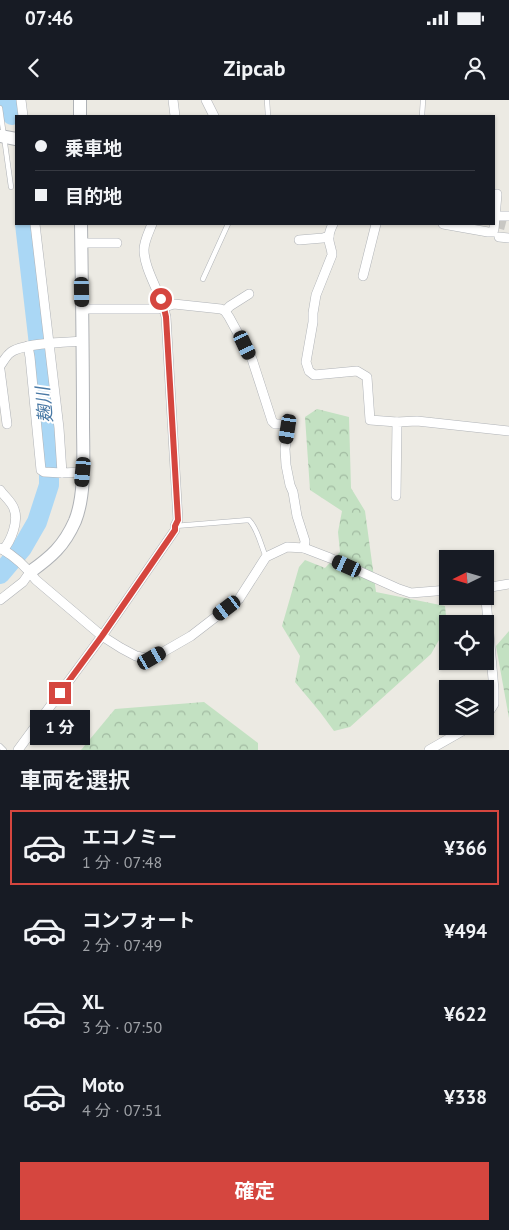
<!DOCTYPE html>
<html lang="ja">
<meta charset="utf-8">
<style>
:root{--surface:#171b24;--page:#242831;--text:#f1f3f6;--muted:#9ea1a6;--line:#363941;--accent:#d5463f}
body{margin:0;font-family:"PT Sans","Noto Sans JP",sans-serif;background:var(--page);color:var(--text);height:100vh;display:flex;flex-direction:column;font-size:19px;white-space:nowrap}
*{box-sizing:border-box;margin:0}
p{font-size:16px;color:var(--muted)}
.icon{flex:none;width:28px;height:28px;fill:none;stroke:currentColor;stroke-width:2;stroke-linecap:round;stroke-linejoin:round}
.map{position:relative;height:650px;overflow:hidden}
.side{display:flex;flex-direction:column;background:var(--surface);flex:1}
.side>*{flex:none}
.banner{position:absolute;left:15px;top:15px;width:480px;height:110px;border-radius:0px;box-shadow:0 1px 4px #0004;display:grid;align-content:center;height:110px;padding:0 20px;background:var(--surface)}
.needle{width:32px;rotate:265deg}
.buttons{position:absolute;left:439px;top:450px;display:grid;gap:10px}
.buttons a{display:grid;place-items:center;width:55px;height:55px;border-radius:0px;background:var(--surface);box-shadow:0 1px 4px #0004;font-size:25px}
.end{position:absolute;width:22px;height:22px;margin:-11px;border:6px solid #d5463f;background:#fff;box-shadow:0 0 0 2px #fff}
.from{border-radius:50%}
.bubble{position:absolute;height:35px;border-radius:0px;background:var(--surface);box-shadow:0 1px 4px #0004;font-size:16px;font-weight:700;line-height:35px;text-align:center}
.car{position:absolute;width:15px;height:30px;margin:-15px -8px;border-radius:6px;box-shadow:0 0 4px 1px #0007;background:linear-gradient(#222 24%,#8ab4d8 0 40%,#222 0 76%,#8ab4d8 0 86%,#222 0)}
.banner b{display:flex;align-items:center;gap:18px;height:48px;font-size:19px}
.banner b+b{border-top:1px solid var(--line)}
.banner i{width:12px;height:12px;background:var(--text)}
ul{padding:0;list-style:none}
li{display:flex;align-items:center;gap:15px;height:75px;margin:0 10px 8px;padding:0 10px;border:2px solid transparent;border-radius:0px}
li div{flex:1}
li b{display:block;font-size:19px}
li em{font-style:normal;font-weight:700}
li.active{border-color:var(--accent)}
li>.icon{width:45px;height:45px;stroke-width:1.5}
h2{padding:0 20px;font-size:22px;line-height:60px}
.cta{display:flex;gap:10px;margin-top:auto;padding:10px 20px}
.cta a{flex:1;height:58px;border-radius:0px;background:var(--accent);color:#fff;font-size:20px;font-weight:700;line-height:58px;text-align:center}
.status{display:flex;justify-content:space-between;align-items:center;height:35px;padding:0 25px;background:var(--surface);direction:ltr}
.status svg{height:14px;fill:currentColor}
header{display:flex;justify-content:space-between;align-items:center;height:65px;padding:0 20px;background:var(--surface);font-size:22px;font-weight:700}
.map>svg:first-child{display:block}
.forest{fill:url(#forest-crowns)}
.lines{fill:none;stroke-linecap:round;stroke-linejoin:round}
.river{stroke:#aad7f5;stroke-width:20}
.secondary-tunnel{stroke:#c8c7c3;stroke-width:12;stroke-dasharray:12 6;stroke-linecap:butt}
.lane-casing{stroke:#b0b3b7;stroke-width:5.5}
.street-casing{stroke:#b0b3b7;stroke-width:10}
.secondary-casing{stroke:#afb2b6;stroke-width:14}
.lane{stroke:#fff;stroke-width:4.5}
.street{stroke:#fff;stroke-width:9}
.secondary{stroke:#fff;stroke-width:12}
.route{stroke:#d5463f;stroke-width:6}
.labels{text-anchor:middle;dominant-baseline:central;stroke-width:4;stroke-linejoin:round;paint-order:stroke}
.water-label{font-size:18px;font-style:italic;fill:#4979a5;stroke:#fff}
</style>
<div class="status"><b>07:46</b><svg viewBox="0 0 49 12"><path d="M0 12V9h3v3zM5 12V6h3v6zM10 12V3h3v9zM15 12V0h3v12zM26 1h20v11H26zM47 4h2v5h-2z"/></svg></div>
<header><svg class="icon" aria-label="back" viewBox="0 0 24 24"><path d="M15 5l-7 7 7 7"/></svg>Zipcab<svg class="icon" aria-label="person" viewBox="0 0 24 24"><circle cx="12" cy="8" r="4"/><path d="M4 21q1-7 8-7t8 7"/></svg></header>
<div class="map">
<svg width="509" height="650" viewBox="0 0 509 650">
<defs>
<pattern id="forest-crowns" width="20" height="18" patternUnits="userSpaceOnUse" patternTransform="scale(1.25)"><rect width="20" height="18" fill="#c3e1c2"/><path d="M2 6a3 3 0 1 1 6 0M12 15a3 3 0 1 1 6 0" fill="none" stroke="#a1baa1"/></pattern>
</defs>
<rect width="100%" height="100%" fill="#eceae3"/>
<g class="forest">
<polygon points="317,309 349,317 351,388 365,411 376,492 445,506 447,526 431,554 350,627 334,631 320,612 295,582 300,556 282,526 299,467 305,460 325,468 340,452 338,432 342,411 310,390 305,317"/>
<polygon points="509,531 509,618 496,546"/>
<polygon points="204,602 258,643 258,650 81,650 115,609"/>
</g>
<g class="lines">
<g class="river">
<polyline points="9,0 12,15"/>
<polyline points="0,474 22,448 37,422 49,385 49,349 38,236 25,124"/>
</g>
<polyline class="secondary-tunnel" points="494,121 509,125"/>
<g class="lane-casing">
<g id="lane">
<polyline points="267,0 268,16"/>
<polyline points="0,8 11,87"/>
<polyline points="422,16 423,0"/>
<polyline points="203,179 228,124"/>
<path d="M175,426l74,-6c9,9 12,26 17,37"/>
<polyline points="0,646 4,650"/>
</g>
</g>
<g class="street-casing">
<g id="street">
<polyline points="21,0 23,16"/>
<polyline points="173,0 175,16"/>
<polyline points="206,0 214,16"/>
<polyline points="494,116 509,116"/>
<polyline points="35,124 59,328 62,373 83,372"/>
<path d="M333,124c-2,4 -4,9 -4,13 -1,6 3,11 3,18l-16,40 -3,18v9l-7,40 3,9 5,4 43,-4 10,6 3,43 27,2"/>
<polyline points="443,124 488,132 493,132 494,129 497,94"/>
<polyline points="499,137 509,138"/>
<polyline points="299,140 323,138 329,136"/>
<polyline points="81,143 117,143"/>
<polyline points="363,176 376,124"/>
<polyline points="83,209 158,209 174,204 221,209 225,211 229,217 252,259 272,321 275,324 287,324 288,329 285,349 286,365 290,385 293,392 297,416 305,441 304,448"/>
<polyline points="225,211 230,206 249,194"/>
<polyline points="28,246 30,257 41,370 44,372 62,373"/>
<path d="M0,266c3,-4 6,-10 10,-13 11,-10 57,-11 73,-12"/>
<polyline points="0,270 7,324"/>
<path d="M0,390c4,6 12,12 14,19 5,12 -3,32 -11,41"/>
<polyline points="396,396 397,322 417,321 509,331"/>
<path d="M0,448c13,7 27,20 36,32l66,56 19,12 15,8 15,3 40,-23 48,-37 25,-39 2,-3 21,-10 17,1 26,10 69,31 12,4 37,-3"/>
<polyline points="485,488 509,484"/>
<polyline points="0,500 23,482 30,472"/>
<polyline points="485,618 494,604 494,590 485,488"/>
<path d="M18,650l84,-114 73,-106v-4l3,-6 -12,-203c-4,-22 -22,-47 -22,-67 0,-9 5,-18 8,-26"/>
<polyline points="429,650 471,626"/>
</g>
</g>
<g class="secondary-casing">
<g id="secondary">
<polyline points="80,0 80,16"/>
<polyline points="0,36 16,39"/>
<path d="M30,472c21,-15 34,-26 45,-51 11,-27 8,-69 8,-98 0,-67 -1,-133 -2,-199"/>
</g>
</g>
<use href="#lane" class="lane"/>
<use href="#street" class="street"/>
<use href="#secondary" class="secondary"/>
</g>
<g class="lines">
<polyline class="route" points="60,593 102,536 175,430 175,426 178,420 166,217 164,208 161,199"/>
</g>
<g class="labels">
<g class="water-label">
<text transform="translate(44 305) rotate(-96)">麹川</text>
</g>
</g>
</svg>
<div class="buttons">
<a><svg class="needle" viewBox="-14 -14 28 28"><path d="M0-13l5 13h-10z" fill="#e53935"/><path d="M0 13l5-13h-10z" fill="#9ea1a6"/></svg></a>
<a><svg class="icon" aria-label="locate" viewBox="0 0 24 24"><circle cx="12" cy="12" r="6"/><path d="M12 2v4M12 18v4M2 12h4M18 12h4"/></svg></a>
<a><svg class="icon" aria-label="layers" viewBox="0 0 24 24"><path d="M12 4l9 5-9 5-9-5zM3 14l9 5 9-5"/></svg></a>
</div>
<i class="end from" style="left:161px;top:199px"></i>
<i class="end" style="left:60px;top:593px"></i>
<div class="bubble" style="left:30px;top:610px;width:60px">1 分</div>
<i class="car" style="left:82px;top:192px;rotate:179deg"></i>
<i class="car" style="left:245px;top:245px;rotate:155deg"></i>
<i class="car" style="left:288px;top:329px;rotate:189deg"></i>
<i class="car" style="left:83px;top:372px;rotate:185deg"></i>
<i class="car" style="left:347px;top:466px;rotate:294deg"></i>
<i class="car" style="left:227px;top:508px;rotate:233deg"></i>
<i class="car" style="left:152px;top:558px;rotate:60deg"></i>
<div class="banner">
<b><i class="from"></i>乗車地</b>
<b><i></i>目的地</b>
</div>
</div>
<section class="side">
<h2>車両を選択</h2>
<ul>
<li class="active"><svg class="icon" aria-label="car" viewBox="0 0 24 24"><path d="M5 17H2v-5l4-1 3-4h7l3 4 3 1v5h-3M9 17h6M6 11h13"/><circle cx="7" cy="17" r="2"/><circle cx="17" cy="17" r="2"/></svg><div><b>エコノミー</b><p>1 分 · 07:48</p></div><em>¥366</em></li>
<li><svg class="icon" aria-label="car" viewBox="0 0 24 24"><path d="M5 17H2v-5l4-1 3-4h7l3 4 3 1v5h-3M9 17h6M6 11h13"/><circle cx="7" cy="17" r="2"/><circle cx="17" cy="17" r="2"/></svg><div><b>コンフォート</b><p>2 分 · 07:49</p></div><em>¥494</em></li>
<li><svg class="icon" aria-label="car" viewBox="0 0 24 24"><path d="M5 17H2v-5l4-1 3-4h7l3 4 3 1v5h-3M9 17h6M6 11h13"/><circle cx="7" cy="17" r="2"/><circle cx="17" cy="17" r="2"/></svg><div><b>XL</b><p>3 分 · 07:50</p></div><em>¥622</em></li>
<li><svg class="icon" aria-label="car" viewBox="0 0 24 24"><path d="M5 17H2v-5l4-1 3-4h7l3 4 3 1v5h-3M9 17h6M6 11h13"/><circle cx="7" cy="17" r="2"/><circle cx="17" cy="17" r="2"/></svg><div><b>Moto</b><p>4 分 · 07:51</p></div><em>¥338</em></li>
</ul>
<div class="cta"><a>確定</a></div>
</section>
